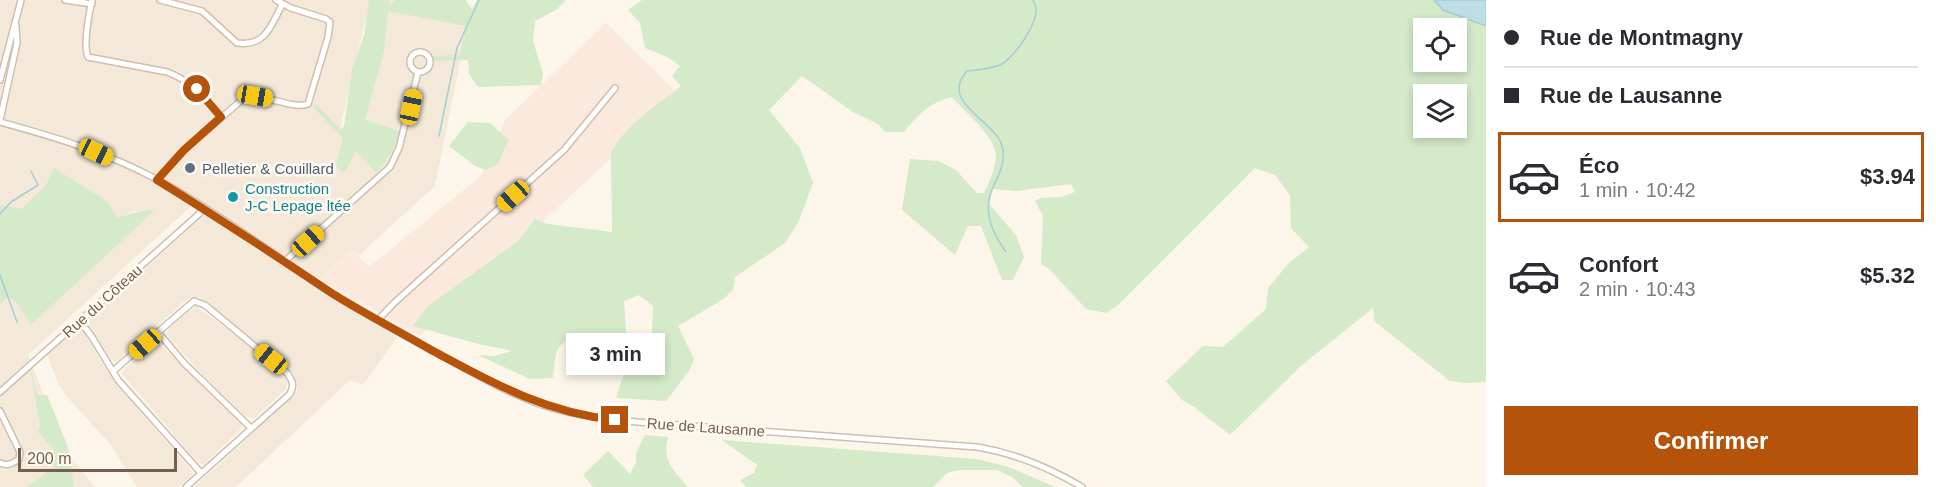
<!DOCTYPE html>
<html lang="fr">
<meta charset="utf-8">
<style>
:root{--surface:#fff;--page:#f7f7f7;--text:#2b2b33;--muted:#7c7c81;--line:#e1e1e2;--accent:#b45309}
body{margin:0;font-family:Arial,sans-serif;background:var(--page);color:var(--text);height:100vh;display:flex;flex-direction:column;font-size:22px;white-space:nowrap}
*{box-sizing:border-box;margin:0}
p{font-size:20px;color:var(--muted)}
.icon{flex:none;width:33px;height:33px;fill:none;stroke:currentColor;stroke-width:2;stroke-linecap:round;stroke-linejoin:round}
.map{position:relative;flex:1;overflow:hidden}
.details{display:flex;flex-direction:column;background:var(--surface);width:450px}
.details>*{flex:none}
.guide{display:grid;align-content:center;height:132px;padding:0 18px;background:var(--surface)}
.controls{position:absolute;left:1413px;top:18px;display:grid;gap:12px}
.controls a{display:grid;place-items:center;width:54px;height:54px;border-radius:0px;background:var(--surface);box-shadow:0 3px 9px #0003;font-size:30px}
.scale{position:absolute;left:18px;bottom:15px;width:159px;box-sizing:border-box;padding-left:6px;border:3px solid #775f4d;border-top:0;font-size:16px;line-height:21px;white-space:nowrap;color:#775f4d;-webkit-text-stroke:4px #fffaf1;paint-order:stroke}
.end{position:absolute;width:27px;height:27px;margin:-14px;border:8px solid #b45309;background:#fff;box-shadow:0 0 0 3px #fff}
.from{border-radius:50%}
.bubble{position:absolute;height:42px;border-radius:0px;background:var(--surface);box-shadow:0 3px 9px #0003;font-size:20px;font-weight:700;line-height:42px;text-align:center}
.car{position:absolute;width:18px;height:36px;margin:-18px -9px;border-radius:8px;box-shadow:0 0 4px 2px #0007;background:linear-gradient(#f5c518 24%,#345 0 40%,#f5c518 0 76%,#345 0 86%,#f5c518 0)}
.guide b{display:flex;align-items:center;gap:21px;height:57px;font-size:22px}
.guide b+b{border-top:2px solid var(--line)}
.guide i{width:15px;height:15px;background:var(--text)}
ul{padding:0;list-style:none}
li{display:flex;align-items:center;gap:18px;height:90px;margin:0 12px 9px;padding:0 6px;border:3px solid transparent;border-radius:0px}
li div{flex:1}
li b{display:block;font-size:22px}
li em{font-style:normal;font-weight:700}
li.current{border-color:var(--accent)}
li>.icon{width:54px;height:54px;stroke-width:1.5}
.button{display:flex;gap:12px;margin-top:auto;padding:12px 18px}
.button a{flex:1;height:69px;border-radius:0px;background:var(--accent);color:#fff;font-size:24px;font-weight:700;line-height:69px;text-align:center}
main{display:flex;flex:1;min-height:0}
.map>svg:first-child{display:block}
.residential{fill:#f4e9d9}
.commercial{fill:#fce9de}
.green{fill:#d4eac8;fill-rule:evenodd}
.water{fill:#bedee6;stroke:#a5cdd8;stroke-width:1.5}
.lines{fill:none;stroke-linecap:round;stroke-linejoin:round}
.stream{stroke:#a5cdd8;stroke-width:1.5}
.minor-casing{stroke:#cfbfaf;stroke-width:8}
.minor{stroke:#fff;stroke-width:5}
.route{stroke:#b45309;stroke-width:8}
.service-dot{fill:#5c6f8a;stroke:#fffaf1;stroke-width:2}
.culture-dot{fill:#0f9aa8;stroke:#fffaf1;stroke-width:2}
.labels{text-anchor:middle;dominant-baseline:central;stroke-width:5;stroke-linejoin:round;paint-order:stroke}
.service-label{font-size:15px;fill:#4e5e75;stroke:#fffaf1;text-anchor:start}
.culture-label{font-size:15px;fill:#0d838f;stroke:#fffaf1;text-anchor:start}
.street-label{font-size:15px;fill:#775f4d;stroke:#fffaf1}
</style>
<main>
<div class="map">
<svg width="1486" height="487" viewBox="0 0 1486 487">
<rect width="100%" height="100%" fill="#fcf6ea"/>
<g class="residential">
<polygon points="0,0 370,0 340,129 399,131 360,119 388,0 399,0 469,18 435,186 358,256 351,249 319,279 199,199 28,355 67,453 95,487 0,487 0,306 7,297 16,302 31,325 154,209 144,212 133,211 117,219 46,185 22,210 0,205"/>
<polygon points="205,215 318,289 397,337 363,385 350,380 236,487 194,487 294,396 298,387 294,374 283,364 199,297 192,297 186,300 116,362 111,360 87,321"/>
<polygon points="196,306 244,342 288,381 285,390 254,419 245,416 201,373 166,334 169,328"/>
<polygon points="79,327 83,329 98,357 117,385 191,470 192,475 179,487 137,487 111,445 69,399 59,385 47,355"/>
<polygon points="157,341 242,425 241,429 204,464 202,465 194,458 122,374 125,368"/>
</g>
<polygon class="commercial" points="606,23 679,95 420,336 319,279 351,249 369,267 481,176 505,120"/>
<g class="green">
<polygon points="369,0 389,0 389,6 395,0 467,0 466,1 472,9 477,0 566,0 556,10 535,21 533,41 543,73 541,85 478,87 469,74 468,60 434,61 432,56 460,55 465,26 388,11 384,51 365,120 400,131 392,152 376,173 356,151 346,170 342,172 336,166 343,138 313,107 316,104 340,129 344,127 352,70 364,35"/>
<path d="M642,0h792l9,10 43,16v356l-18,1 -18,-2 -76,-60 -1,-13 -71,57 -72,70 -37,-29 -11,-6 -16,-19 37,-35 20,1 43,-38 2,-21 21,-25 20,-16 -18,-19 -1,-33 -15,-20 -20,-7 -137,137 -12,8 -20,-4 -37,-40 -8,-5 2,-48 -8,-15 6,-3 20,-1 14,-5 -4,-8 -56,7 -22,-2 -4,15 27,31 8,22 -11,23h-11l-21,-54h-13l-13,29 -53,-45 8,-51 28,2 18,9 21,23h7c5,-11 11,-23 12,-36 1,-19 -32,-46 -44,-60 -22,5 -34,18 -48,35h-19l-7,-8 -25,-12 -51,-36 -33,34 31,38 13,35 -15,40 -13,20 -50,34 -2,13 -11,10 -44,26 16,33 -5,12 -23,30 -50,-3c9,-27 7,-35 37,-41l8,-11 -9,-14 1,-26 -14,-11 -15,6 3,43 -22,19 -25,-28c-27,8 -24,18 -27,43l-23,1 -52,-24 16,1 18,-5 -37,-8 -62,-17 14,-19 91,-66 17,-22 13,5 64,8 -1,-79c15,-29 45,-47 70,-67l-9,-10 8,-10 -13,-9 -22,-9 -5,-25 -12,-13zM1424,28h32v34h-32zM1424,94h32v34h-32z"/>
<polygon points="468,122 490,123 509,140 497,165 486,170 475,166 449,146"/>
<path d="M54,168l54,34 9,16c15,-6 24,-6 39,-9l-125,116 -15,-23 -9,-5 -7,9v-101l22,4 24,-24z"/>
<polygon points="28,355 37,395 47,395 68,447 74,487 27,487 54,467 54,450 38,432 40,424"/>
<path d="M645,435l23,2c-6,23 5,33 20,50h-95l-10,-12 25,-24 22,23 6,-12v-9z"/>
<polygon points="722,440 977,459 1009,467 1055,487 1023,487 1012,477 997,470 960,470 947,473 933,487 746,487 740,480 754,473 757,465"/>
</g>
<polygon class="water" points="1434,0 1486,0 1486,26 1443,10"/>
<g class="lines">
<g class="stream">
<polyline points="439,136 457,48 479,0"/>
<polyline points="0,214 11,202 38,185 31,171"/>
<path d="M1006,252c-12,-17 -22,-36 -16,-57 6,-17 17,-30 12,-49 -6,-25 -64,-43 -35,-75 11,-1 23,-2 33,-6 14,-7 37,-40 36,-56 0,-3 -2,-6 -3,-9"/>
<polyline points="0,275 17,322"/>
</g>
<g class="minor-casing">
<g id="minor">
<polyline points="65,0 92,4"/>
<path d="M92,0c-3,14 -9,45 -4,57l79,15c25,9 37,26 54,45"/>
<path d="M160,0l42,11 35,32c29,4 34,-18 45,-38"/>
<circle cx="420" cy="62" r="10"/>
<polyline points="0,80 21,0"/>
<polyline points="0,120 17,43 16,26"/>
<path d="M0,122c55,15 108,31 158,58 60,33 115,74 172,112 37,24 76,44 115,65 34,19 69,40 107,51 27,8 56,11 85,14l340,25c37,6 73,21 105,40"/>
<path d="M157,180l27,-30 60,-52c22,-5 49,12 64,6l20,-67 2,-15 -4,-3 -35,-11 -15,-8"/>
<polyline points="285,261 390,167 399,148 418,72"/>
<polyline points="378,320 394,303 564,150 615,88"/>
<polyline points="80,321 92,337 118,380 201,473"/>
<polyline points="158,332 184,363 251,428"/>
<path d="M113,371l81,-70 11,4 82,68c6,8 8,13 2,22l-103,92"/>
<polyline points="0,392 199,214 203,207"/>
<path d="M0,411l20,41 -1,7c-7,5 -11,7 -19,4"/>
</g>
</g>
<use href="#minor" class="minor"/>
</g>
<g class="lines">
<path class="route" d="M197,89l24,28 -37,33 -27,30c59,36 116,74 173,112 33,21 69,39 103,59 62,33 111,61 182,69"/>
</g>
<circle class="service-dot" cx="190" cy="168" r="6"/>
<circle class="culture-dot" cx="233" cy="197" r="6"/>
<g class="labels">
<g class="service-label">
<text x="202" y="168">Pelletier &amp; Couillard</text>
</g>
<g class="culture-label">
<text x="245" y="188">Construction<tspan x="245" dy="17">J-C Lepage ltée</tspan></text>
</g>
<g class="street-label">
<text transform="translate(102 301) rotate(-42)">Rue du Côteau</text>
<text transform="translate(706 427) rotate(4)">Rue de Lausanne</text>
</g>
</g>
</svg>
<div class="controls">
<a><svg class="icon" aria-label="locate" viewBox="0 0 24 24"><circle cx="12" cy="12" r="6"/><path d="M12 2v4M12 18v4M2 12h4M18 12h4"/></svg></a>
<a><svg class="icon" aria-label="layers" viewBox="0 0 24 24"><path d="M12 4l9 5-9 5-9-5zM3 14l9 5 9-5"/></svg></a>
</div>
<div class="scale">200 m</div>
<i class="end from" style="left:197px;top:89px"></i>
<i class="end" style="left:615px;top:420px"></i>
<div class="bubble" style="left:566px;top:333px;width:99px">3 min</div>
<i class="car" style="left:255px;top:96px;rotate:100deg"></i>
<i class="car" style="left:411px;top:107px;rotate:12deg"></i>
<i class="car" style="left:96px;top:152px;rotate:115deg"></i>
<i class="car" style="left:513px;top:196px;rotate:228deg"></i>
<i class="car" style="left:308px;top:241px;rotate:48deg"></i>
<i class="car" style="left:145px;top:344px;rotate:229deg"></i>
<i class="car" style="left:271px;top:359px;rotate:309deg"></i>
</div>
<section class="details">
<div class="guide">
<b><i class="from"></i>Rue de Montmagny</b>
<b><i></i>Rue de Lausanne</b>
</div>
<ul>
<li class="current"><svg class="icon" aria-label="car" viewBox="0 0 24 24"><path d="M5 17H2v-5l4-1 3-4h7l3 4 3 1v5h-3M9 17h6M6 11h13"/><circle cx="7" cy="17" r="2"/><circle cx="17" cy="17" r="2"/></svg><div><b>Éco</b><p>1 min · 10:42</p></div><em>$3.94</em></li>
<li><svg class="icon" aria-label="car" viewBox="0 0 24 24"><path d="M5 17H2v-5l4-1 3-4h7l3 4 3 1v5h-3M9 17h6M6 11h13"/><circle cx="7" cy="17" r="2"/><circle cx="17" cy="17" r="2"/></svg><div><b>Confort</b><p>2 min · 10:43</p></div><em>$5.32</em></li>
</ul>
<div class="button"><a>Confirmer</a></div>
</section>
</main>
